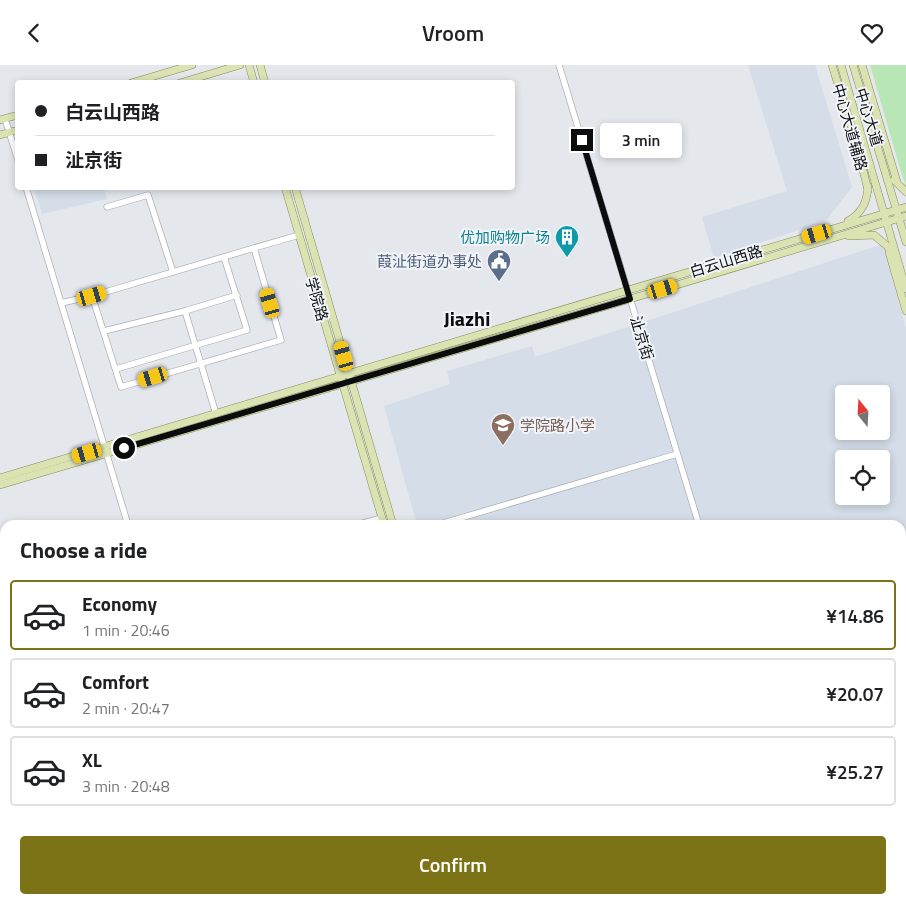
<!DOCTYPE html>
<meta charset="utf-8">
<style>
:root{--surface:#fff;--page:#f2f2f2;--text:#202124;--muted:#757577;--line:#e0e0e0;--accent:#7c7316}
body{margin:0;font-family:"Titillium Web","Noto Sans SC",sans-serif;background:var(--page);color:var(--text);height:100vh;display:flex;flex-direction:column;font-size:19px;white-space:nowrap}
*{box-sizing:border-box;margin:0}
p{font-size:16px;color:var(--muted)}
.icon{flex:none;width:28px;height:28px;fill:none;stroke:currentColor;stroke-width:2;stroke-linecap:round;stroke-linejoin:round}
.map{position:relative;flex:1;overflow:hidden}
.side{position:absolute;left:0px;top:455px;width:906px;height:384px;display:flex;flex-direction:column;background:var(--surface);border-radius:15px 15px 0 0;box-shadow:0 2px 8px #0003}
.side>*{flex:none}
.guide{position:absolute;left:15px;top:15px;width:500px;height:110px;border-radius:5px;box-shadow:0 2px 8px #0003;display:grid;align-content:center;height:110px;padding:0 20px;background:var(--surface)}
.needle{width:32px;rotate:342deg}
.fabs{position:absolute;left:835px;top:320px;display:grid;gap:10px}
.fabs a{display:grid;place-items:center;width:55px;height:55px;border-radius:5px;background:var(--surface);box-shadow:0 2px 8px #0003;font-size:25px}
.end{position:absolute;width:22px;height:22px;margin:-11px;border:6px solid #0a0c0d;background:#fff;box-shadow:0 0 0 2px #fff}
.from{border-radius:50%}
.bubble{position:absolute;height:35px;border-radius:5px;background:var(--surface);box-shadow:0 2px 8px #0003;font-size:16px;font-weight:600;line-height:35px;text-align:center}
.car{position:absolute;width:15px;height:30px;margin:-15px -8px;border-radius:6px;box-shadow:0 0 4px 1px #0007;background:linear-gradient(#f5c518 24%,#345 0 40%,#f5c518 0 76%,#345 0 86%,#f5c518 0)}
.guide b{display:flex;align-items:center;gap:18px;height:48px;font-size:19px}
.guide b+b{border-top:1px solid var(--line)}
.guide i{width:12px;height:12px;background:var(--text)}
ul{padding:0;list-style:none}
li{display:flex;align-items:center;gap:15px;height:70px;margin:0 10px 8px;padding:0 10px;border:2px solid var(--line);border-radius:5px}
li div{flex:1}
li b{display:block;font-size:19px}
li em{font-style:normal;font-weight:600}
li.selected{border-color:var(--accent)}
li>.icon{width:45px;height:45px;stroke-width:1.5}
h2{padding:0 20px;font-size:22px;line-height:60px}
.primary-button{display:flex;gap:10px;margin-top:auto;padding:10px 20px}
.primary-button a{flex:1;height:58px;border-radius:5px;background:var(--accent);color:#fff;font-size:20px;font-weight:600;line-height:58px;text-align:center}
header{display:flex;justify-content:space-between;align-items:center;height:65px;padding:0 20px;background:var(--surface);font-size:22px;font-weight:600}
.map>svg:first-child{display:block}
.built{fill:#d4dde8;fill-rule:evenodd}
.green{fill:#b8e6b5}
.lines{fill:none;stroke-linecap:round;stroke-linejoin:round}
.minor-casing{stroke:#adb1b6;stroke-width:7}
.major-casing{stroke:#848b58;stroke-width:8}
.minor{stroke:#fff;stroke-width:5.5}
.major{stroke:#dce3b3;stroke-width:7}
.route{stroke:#0a0c0d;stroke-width:6}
.labels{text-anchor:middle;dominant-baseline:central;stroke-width:4;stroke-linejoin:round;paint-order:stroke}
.street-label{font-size:15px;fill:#0a0c0d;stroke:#f1f5fa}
.culture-label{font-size:15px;fill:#0d838f;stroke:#f1f5fa;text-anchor:end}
.service-label{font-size:15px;fill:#4e5e75;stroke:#f1f5fa;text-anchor:end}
.education-label{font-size:15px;fill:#785e54;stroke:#f1f5fa;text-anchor:start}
.district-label{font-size:20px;font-weight:bold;fill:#0a0c0d;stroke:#f1f5fa}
</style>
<header><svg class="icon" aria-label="back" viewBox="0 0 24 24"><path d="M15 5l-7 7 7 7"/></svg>Vroom<svg class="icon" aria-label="heart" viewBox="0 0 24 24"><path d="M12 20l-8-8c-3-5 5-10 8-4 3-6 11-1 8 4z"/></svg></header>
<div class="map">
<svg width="906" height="838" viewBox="0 0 906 838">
<rect width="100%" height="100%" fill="#e4e8ed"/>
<g class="built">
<polygon points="748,0 815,0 852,122 826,156 714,193 702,152 787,126"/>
<polygon points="34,123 104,123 107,134 42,149"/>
<path d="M883,179l23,85v574h-384l-2,-4h381v-374h-484l-33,-119 66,-22 -3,-13 85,-25 3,11zM844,329h37v37h-37zM844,394h37v37h-37z"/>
</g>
<polygon class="green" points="870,0 906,0 906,121 902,110"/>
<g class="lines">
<g class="minor-casing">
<g id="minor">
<polyline points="559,0 699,460"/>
<polyline points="5,54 18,95"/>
<polyline points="26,122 128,460"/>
<polyline points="107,142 148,130 173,207"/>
<polyline points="92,231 121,322 281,275 254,183 299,170"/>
<polyline points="61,238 92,231 254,183"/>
<polyline points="185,246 216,349"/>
<polyline points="104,266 185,246 237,230"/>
<polyline points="116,304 247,265 224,192"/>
<polyline points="356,460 382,453"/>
<polyline points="437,460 677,389"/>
<polyline points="901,542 906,558"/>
<polyline points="901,608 906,607"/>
<polyline points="901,754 906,752"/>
<polyline points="901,808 906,823"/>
<polyline points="240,834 241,838"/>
<polyline points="336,834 337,838"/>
<polyline points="381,834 382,838"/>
<polyline points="746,834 747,838"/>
<polyline points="372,838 375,834"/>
<polyline points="625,838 639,834"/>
</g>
</g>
<g class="major-casing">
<g id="major">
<polyline points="249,0 254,18"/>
<polyline points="260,0 265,18"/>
<polyline points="832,0 856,77 868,125"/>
<polyline points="841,0 906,224"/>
<polyline points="853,0 906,177"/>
<polyline points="862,0 897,117"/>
<polyline points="131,18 192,0"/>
<polyline points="180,18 240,0"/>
<polyline points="0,55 18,50"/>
<polyline points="0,70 18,65"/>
<polyline points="894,115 906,127"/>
<polyline points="285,122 384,460"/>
<polyline points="295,122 393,460"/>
<path d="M848,156c14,-8 19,-19 20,-34"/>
<polyline points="849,171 874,170 887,181 894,191"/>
<polyline points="889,187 906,246"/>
<polyline points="0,413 906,142"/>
<polyline points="0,420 630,234 906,151"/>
<polyline points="901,502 906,500"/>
<polyline points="0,771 5,769"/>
<polyline points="497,834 499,838"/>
<polyline points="505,834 507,838"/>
</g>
</g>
<use href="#minor" class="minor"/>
<use href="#major" class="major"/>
</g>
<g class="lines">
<polyline class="route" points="124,383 630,234 582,75"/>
</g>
<defs>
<g id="building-pin" transform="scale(1.25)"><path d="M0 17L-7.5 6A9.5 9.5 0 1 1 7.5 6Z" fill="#0f9aa8" stroke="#f1f5fa"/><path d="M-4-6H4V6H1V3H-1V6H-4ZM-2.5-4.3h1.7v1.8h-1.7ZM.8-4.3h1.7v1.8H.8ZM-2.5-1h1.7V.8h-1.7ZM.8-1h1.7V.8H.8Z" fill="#fff"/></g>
<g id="civic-pin" transform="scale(1.25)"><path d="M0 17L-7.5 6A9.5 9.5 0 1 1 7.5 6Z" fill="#5c6f8a" stroke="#f1f5fa"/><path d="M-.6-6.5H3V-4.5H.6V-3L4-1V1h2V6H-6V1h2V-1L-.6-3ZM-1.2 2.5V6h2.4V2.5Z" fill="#fff"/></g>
<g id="school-pin" transform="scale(1.25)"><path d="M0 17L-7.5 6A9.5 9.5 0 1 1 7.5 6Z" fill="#8d6e63" stroke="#f1f5fa"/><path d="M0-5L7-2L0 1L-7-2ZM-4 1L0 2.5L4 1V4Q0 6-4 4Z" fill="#fff"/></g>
</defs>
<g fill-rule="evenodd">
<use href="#building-pin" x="567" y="172"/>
<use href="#civic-pin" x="499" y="196"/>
<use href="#school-pin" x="503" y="360"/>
</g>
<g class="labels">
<g class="street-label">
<text transform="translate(869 52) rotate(73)">中心大道</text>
<text transform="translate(850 62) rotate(74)">中心大道辅路</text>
<text transform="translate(726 196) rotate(-17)">白云山西路</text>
<text transform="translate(317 234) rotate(74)">学院路</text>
<text transform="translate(642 273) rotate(73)">沚京街</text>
</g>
<g class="culture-label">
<text x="550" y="172">优加购物广场</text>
</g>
<g class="service-label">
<text x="482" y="196">葭沚街道办事处</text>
</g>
<g class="education-label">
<text x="520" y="360">学院路小学</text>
</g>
<g class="district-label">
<text x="467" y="253">Jiazhi</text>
</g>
</g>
</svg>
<div class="fabs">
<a><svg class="needle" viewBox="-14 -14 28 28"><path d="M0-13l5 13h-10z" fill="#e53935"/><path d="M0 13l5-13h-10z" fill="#757577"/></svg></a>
<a><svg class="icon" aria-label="locate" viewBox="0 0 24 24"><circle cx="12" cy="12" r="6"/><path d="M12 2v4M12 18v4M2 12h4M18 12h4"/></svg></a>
</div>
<i class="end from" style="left:124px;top:383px"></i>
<i class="end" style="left:582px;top:75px"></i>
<div class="bubble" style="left:600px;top:58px;width:82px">3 min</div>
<i class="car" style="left:817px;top:169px;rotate:253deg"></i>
<i class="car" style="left:663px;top:224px;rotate:73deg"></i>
<i class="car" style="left:92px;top:231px;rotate:74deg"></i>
<i class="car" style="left:270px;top:238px;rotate:344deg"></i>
<i class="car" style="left:344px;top:291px;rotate:344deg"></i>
<i class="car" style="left:153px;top:312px;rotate:253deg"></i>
<i class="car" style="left:87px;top:388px;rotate:254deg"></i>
<div class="guide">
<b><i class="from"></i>白云山西路</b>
<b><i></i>沚京街</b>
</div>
<section class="side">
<h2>Choose a ride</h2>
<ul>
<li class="selected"><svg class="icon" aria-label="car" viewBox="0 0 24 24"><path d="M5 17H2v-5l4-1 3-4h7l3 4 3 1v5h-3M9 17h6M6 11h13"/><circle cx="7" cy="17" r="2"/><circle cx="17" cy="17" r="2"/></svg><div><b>Economy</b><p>1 min · 20:46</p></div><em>¥14.86</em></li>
<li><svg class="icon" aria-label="car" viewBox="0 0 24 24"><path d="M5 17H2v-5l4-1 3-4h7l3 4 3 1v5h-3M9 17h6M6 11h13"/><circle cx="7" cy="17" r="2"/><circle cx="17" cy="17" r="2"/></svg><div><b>Comfort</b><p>2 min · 20:47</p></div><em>¥20.07</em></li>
<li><svg class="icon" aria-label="car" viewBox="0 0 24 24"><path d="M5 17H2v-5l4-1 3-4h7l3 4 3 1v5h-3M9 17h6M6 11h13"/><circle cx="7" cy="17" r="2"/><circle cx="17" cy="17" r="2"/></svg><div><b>XL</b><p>3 min · 20:48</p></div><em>¥25.27</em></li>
</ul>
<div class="primary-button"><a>Confirm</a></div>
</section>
</div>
